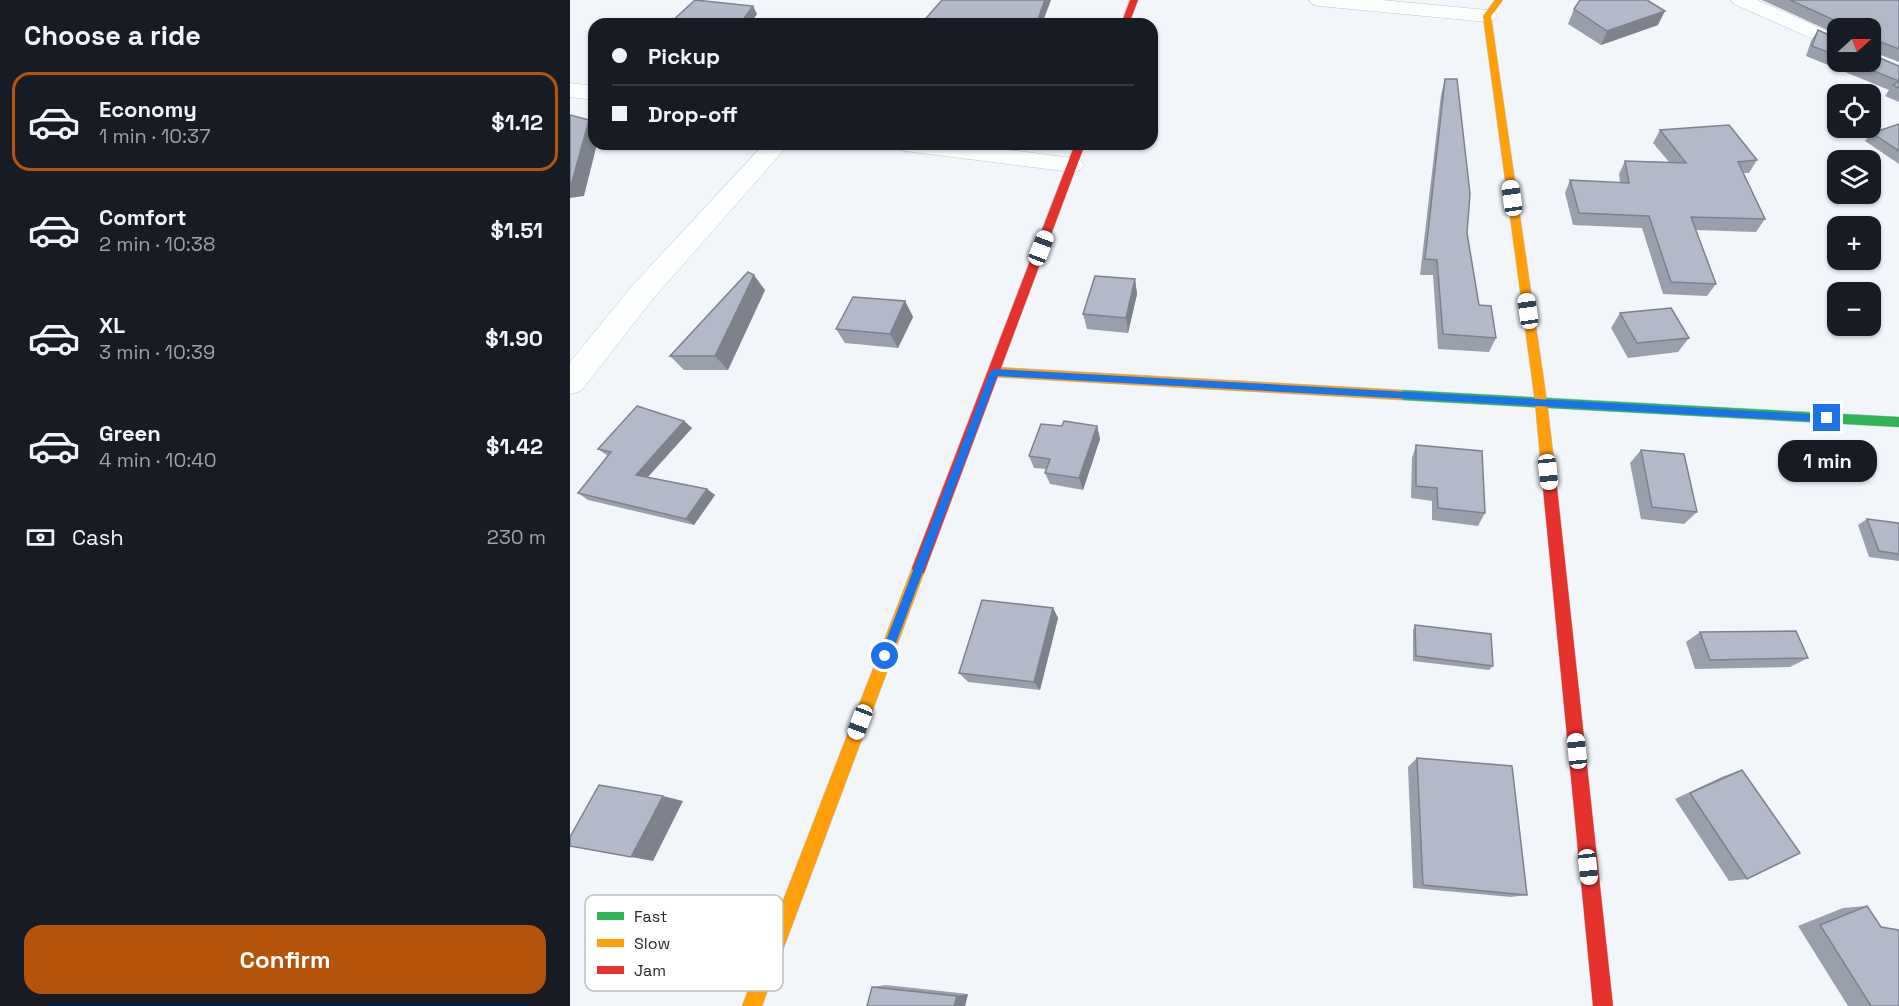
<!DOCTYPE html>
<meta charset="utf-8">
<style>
:root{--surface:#171b24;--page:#20242c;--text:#f1f3f6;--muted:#9ea1a6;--line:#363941;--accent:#b45309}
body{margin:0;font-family:"Space Grotesk",sans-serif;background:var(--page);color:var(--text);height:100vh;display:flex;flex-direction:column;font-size:22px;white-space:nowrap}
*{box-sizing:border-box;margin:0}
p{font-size:20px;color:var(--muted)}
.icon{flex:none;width:33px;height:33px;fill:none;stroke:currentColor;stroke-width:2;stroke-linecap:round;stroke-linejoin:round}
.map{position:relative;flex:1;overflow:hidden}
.side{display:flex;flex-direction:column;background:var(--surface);width:570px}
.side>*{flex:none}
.hud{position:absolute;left:18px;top:18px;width:570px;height:132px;border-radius:18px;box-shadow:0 2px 4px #0004;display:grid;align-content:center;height:132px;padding:0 24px;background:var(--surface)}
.needle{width:39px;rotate:69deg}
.tools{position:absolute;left:1257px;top:18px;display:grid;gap:12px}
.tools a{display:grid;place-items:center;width:54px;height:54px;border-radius:12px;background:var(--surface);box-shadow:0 2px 4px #0004;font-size:30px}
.end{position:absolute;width:27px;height:27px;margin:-14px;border:8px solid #1a73e8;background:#fff;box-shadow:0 0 0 3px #fff}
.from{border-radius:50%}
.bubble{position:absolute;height:42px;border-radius:18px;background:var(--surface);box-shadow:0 2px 4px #0004;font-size:20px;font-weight:800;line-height:42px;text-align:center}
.car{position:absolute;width:18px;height:36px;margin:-18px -9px;border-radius:8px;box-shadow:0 0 4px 2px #0007;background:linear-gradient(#fff 24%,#345 0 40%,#fff 0 76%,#345 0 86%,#fff 0)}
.hud b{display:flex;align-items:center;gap:21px;height:57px;font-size:22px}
.hud b+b{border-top:2px solid var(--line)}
.hud i{width:15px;height:15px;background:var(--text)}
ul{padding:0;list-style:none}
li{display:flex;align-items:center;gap:18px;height:99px;margin:0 12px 9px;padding:0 12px;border:3px solid transparent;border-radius:18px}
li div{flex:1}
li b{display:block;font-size:22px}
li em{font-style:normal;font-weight:800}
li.selected{border-color:var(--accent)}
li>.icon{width:54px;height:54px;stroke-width:1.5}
h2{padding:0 24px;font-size:27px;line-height:72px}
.pay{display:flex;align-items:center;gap:15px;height:66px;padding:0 24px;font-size:22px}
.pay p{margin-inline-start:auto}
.action{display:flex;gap:12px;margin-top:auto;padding:12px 24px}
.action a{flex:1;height:69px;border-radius:18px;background:var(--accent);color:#fff;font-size:24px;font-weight:800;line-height:69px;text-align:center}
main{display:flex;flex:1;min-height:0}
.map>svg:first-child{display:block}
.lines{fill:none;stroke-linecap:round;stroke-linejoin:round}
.street-casing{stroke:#c4c6ca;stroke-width:1}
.fast-casing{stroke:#c4c6ca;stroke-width:1}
.slow-casing{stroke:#c4c6ca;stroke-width:1}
.jam-casing{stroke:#c4c6ca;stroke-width:1}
.street{fill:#fdfefe;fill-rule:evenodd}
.fast{fill:#30b455;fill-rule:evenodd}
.slow{fill:#ff9f0a;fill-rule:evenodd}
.jam{fill:#e5322d;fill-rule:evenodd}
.wall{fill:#9a9fac}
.shaded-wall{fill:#7d828c}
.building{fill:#b3b9c8;stroke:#7d828c;stroke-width:1.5}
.route{fill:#1a73e8}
.key{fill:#fff;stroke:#bebfc0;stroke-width:1.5}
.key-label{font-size:16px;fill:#28292d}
</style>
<main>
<section class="side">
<h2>Choose a ride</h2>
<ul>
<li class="selected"><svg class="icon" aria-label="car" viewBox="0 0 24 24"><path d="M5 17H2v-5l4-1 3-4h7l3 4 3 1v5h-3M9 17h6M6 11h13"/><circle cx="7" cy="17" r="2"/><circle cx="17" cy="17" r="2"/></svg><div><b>Economy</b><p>1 min · 10:37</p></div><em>$1.12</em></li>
<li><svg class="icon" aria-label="car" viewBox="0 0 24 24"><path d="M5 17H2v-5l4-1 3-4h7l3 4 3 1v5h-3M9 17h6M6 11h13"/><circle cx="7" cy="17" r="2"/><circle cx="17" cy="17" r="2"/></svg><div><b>Comfort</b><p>2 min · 10:38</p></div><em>$1.51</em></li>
<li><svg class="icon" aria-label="car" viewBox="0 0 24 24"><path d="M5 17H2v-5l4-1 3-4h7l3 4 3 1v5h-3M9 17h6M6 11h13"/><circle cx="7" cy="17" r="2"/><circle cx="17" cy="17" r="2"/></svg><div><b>XL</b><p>3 min · 10:39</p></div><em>$1.90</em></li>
<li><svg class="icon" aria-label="car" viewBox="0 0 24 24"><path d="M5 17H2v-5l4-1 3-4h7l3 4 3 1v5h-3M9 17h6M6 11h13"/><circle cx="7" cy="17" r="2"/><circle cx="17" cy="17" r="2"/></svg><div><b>Green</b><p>4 min · 10:40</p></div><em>$1.42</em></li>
</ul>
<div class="pay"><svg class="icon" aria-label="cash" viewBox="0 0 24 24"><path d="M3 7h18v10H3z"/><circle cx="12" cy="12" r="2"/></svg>Cash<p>230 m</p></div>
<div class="action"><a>Confirm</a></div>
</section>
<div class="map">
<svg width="1329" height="1006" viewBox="0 0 1329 1006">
<rect width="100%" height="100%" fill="#f2f5fa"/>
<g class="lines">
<g class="street-casing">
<g id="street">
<polygon points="739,0 811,0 917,10 924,12 927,16 924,20 917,22 749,6 742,4"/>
<polygon points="1161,0 1187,0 1268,36 1268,50 1164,4"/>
<polygon points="0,83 24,86 24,100 0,97"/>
<polygon points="194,144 219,144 82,300 11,391 0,394 0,362 62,286"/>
<polygon points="323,144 392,144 502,158 510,160 514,165 510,170 502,172 335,151 327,149"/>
</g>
</g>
<g class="fast-casing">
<polygon id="fast" points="832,390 1329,417 1329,427 832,400 826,395"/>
</g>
<g class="slow-casing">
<g id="slow">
<polygon points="925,0 933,0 921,16 977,402 986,478 984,482 974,482 972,478 965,402 913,16"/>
<polygon points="424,367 832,390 838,395 832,400 424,377 418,372"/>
<polygon points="349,562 354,563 356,568 192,1006 172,1006 342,568 344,563"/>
</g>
</g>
<g class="jam-casing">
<g id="jam">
<polygon points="560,0 568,0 559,24 551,24"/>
<polygon points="505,144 515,144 356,568 354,573 349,574 344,573 342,568"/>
<polygon points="979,472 984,474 986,478 1043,1006 1023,1006 972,478 974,474"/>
</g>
</g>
<use href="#street" class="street"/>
<use href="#fast" class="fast"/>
<use href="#slow" class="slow"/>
<use href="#jam" class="jam"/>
</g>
<g class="wall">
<polygon points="1192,0 1329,0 1329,62 1303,52 1302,54 1329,66 1329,102 1315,96 1319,90 1236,56 1241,41 1248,30 1268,39 1268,62 1300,62 1300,28 1268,28 1268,35"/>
<polygon points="1004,9 1088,25 1031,45 998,24"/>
<polygon points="875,79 897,233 909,305 926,338 919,352 868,349 863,275 850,275 871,95"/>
<polygon points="1329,124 1329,164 1295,141 1302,133"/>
<polygon points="1090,130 1187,160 1179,173 1173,173 1195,219 1186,232 1125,230 1146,284 1137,296 1093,294 1072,228 1003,225 995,193 1000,180 1050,183 1049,174 1055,161 1099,162 1083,143"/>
<polygon points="565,279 567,294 558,333 517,329 513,314"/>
<polygon points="195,290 158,370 114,370 100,356"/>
<polygon points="335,301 343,317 328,348 275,343 266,329"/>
<polygon points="1050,313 1119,338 1108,352 1058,358 1041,328"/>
<polygon points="114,421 122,428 78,477 137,489 145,495 124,525 18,500 8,493 38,456 28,449"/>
<polygon points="492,426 527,426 530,439 513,490 480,484 475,473 476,469 464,468 459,456"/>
<polygon points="846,445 915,513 908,526 862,520 862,501 841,498 842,458"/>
<polygon points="1071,450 1127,512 1114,524 1071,519 1060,463"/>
<polygon points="1297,519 1329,525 1329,561 1299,557 1288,525"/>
<polygon points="483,608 488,618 470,690 398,682 389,673"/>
<polygon points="845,625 923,666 919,670 843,661 843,630"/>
<polygon points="1130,632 1238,658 1220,667 1125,669 1116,642"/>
<polygon points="847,758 957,895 941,897 843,888 838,767"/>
<polygon points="1172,770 1177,879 1159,881 1105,799 1154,776"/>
<polygon points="1297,906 1311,927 1329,1006 1278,1006 1228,926 1273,908"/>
<polygon points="316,985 398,994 395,1006 297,1006 302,987"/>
</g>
<g class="shaded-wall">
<polygon points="475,0 481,0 472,24 466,24"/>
<polygon points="183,6 187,14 180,24 170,24"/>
<polygon points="1095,11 1088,25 1031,45 1037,31"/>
<polygon points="19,120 24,127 24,144 27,144 14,196 0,198 0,182"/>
<polygon points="184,275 195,290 158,370 145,356"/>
<polygon points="565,279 567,294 558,333 556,318"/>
<polygon points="335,301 343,317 328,348 320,334"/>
<polygon points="114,421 122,428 74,481 66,475"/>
<polygon points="527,426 530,439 513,490 509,478"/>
<polygon points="137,489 145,495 124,525 116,519"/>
<polygon points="483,608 488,618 470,690 464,682"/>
<polygon points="93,796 113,801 83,861 61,857"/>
<polygon points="398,994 395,1006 384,1006 387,996"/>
</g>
<g class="building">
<polygon points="125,0 183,6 170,24 99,24"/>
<polygon points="372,0 475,0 466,24 351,24"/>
<polygon points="1010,0 1077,0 1095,11 1037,31 1004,9"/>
<polygon points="1220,0 1329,0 1329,49 1308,41 1305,43 1305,49 1300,49 1300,28 1277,28 1277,26"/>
<polygon points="1248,30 1268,39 1268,56 1242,46"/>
<polygon points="1300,54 1329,66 1329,81 1281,62 1300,62"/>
<polygon points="875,79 887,79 900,194 897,233 909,305 921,306 926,338 873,334 867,260 855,259"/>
<polygon points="1329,81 1329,88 1323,85"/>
<polygon points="0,115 19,120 2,182 0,182"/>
<polygon points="1329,124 1329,151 1302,133"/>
<polygon points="1159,125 1187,160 1168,162 1195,219 1121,217 1146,284 1101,282 1079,216 1009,213 1000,180 1059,183 1055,161 1116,163 1090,130"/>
<polygon points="178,272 184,275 145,356 100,356"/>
<polygon points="525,276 565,279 556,318 513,314"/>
<polygon points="283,297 335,301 320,334 266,329"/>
<polygon points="1101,308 1119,338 1067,343 1050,313"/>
<polygon points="67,406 114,421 66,475 137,489 116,519 8,493 41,452 28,449"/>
<polygon points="494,421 527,426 509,478 475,473 480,459 459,456 471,424 492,426"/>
<polygon points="846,445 912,451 915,513 868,508 867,488 846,486"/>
<polygon points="1071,450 1114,454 1127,512 1082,507"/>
<polygon points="1297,519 1328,523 1329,525 1329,554 1309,551"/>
<polygon points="412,600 483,608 464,682 389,673"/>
<polygon points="845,625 921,634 923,666 846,656"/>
<polygon points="1226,631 1238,658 1140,660 1130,632"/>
<polygon points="847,758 942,766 957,895 853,885"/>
<polygon points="1172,770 1230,853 1177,879 1120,793"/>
<polygon points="29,785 93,796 61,857 0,846 0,837"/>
<polygon points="1297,906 1311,927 1329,930 1329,1006 1301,1006 1250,925"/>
<polygon points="302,987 387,996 384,1006 297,1006"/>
</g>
<polygon class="route" points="424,369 1257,415 1262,418 1257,422 427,376 321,656 315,662 310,656 420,372"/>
<rect x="15" y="895" width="198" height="96" rx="9" class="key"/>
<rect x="27" y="912" width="27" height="8" fill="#30b455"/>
<rect x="27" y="939" width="27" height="8" fill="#ff9f0a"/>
<rect x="27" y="966" width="27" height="8" fill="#e5322d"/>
<g class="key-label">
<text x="64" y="922">Fast</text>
<text x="64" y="949">Slow</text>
<text x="64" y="976">Jam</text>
</g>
</svg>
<div class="tools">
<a><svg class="needle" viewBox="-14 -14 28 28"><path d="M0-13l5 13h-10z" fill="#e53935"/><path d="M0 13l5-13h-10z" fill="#9ea1a6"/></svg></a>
<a><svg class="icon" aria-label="locate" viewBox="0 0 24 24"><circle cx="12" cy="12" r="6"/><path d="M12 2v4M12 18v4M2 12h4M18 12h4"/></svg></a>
<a><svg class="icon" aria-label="layers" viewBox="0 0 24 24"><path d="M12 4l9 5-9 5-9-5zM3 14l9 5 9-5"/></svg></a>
<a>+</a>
<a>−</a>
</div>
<i class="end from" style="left:315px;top:656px"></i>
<i class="end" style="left:1257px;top:418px"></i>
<div class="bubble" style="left:1208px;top:440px;width:99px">1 min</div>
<i class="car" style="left:942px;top:198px;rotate:352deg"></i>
<i class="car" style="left:471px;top:248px;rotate:21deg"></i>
<i class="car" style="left:958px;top:311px;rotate:352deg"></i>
<i class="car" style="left:978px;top:472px;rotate:174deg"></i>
<i class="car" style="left:290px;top:722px;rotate:201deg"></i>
<i class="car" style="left:1007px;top:751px;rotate:354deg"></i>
<i class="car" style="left:1018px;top:867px;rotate:174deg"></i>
<div class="hud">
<b><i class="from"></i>Pickup</b>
<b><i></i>Drop-off</b>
</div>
</div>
</main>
